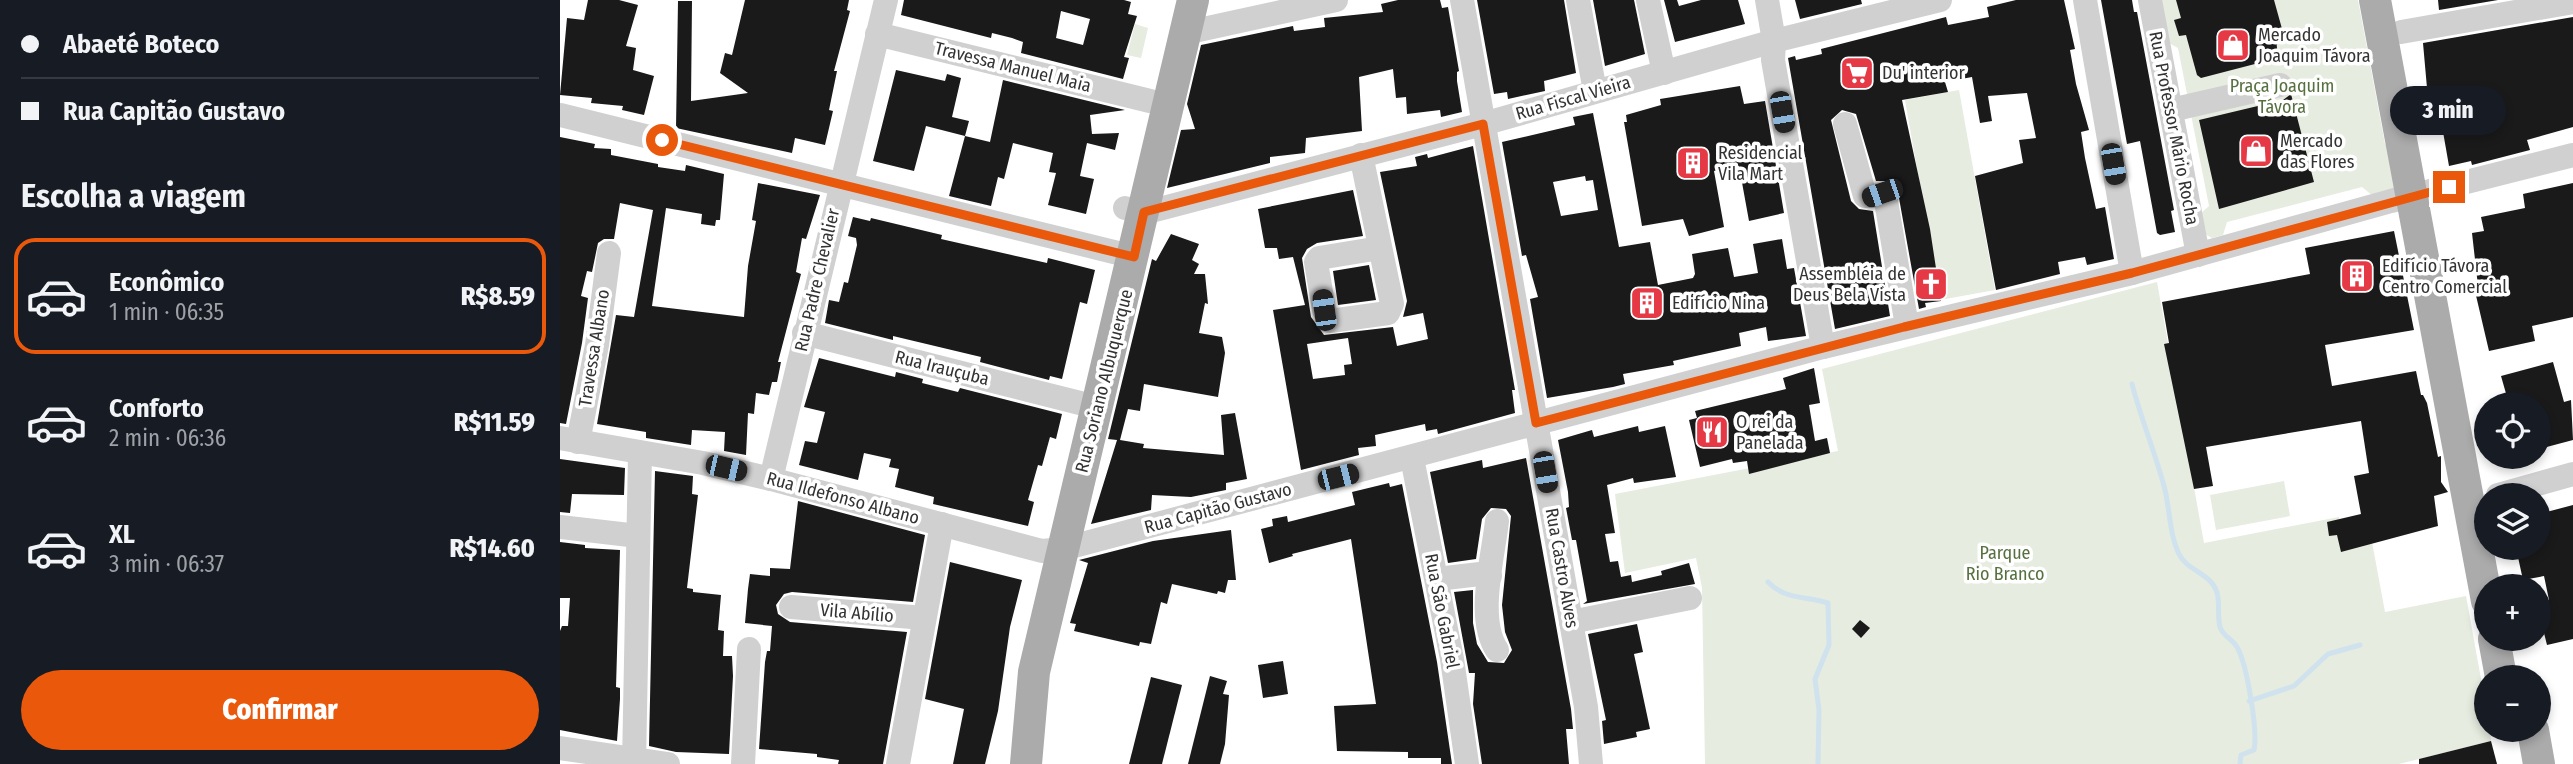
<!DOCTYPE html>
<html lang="pt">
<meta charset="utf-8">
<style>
:root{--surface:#171b24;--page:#20242c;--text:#f1f3f6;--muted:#9ea1a6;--line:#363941;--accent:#ea580c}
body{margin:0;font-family:"Fira Sans Condensed",sans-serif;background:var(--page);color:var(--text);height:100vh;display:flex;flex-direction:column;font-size:26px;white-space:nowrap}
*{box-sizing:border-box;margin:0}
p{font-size:23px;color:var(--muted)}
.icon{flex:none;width:38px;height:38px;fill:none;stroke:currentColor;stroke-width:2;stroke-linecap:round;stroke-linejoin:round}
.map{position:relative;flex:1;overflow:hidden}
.sheet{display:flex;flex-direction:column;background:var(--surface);width:560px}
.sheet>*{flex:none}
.hud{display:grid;align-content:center;height:154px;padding:0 21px;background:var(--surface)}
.buttons{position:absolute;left:1914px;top:392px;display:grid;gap:14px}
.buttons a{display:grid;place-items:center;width:77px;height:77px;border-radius:50%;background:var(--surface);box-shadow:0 4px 10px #0003;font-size:35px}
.end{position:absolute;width:32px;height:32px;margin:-16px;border:9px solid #ea580c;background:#fff;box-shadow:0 0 0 4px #fff}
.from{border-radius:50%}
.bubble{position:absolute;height:49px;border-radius:24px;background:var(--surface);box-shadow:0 4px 10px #0003;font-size:23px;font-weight:800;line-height:49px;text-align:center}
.car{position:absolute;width:21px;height:42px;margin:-21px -10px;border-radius:9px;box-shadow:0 0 5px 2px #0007;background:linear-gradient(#222 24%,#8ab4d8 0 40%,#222 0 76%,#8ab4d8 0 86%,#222 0)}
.hud b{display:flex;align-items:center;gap:24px;height:66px;font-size:26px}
.hud b+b{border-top:2px solid var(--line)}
.hud i{width:18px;height:18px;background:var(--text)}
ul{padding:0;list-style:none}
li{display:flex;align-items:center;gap:21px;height:116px;margin:0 14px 10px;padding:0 7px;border:4px solid transparent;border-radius:21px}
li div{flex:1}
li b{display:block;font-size:26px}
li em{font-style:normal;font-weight:800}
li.current{border-color:var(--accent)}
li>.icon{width:63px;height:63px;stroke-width:1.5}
h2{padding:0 21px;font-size:32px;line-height:84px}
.primary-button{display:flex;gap:14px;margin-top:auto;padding:14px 21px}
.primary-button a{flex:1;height:80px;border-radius:42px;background:var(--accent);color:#fff;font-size:28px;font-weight:800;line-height:80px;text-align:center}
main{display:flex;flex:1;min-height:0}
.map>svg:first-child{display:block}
.green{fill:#e6ecdf}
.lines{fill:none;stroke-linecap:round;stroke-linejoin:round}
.stream{stroke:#cfe2ee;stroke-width:5}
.building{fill:#1a1a1a;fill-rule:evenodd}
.minor{stroke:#d0d0d0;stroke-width:24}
.major{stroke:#ababab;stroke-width:32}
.route{stroke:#ea580c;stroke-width:9}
.labels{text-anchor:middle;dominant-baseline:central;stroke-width:7;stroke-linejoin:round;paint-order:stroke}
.poi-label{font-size:18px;fill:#333;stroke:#fff;text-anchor:start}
.street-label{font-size:18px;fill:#333;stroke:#fff}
.park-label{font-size:18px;fill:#56703f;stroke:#fff}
</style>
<main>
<section class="sheet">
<div class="hud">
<b><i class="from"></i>Abaeté Boteco</b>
<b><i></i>Rua Capitão Gustavo</b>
</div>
<h2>Escolha a viagem</h2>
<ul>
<li class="current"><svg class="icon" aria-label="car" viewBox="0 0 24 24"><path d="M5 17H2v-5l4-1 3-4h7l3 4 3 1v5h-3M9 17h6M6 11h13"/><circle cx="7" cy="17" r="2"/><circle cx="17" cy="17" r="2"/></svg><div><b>Econômico</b><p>1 min · 06:35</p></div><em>R$8.59</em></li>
<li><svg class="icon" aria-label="car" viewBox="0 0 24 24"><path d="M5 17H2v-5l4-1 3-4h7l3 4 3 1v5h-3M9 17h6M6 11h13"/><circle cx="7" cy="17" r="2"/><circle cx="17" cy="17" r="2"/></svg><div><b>Conforto</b><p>2 min · 06:36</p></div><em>R$11.59</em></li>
<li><svg class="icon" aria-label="car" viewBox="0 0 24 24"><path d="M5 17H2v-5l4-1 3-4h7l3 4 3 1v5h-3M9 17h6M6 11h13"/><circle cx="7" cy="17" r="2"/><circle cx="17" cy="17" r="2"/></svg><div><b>XL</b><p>3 min · 06:37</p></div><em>R$14.60</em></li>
</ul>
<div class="primary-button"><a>Confirmar</a></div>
</section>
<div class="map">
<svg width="2013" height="764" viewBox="0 0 2013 764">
<rect width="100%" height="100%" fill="#fff"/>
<g class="green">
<polygon points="1599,0 1798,0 1825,144 1835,149 1835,189 1813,196 1802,187 1667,222 1663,235 1652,238 1643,233 1640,214 1649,206 1618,48 1607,42"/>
<polygon points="575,24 588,28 581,58 567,55"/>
<polygon points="1399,90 1435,290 1380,300 1345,100"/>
<polygon points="1597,282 1644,543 1779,517 1786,549 1812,542 1825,612 1906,596 1927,712 1927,730 1930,730 1931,741 1839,764 1145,764 1142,588 1136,558 1065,573 1055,494 1278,451 1262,369"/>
<polygon points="1724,481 1730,516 1656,530 1650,495"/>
</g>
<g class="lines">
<g class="stream">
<path d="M1572,384c9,35 23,68 32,102 6,21 5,48 15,68 6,13 22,17 32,28 12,13 5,30 9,45 4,11 12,11 17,20 10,17 21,84 17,103l-13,5 -1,9"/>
<path d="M1208,582c17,18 38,14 60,21l1,42 -14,34 4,31 -1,54"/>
<polyline points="1689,701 1734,686 1768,654 1800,645"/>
</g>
</g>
<g class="building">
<polygon points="28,0 59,0 78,5 66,46 76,48 73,70 94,76 84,115 62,110 63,106 31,103 32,98 0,95 7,18 24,20"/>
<polygon points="185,0 289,0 287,10 290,11 274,71 277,71 269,110 273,111 265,145 235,138 232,153 116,128 118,1 132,1 131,101 188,93 160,73 165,53 172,55"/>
<path d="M344,0h220l7,2 -3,12 9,2 -13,41 5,1 -6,21 -102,-26 2,-11 -11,-4 -20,-5 -1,5 -90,-23zM501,11l29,8 -7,26 -27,-7z"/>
<polygon points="838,0 880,0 882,8 888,7 899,71 897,72 897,81 902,112 881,117 880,110 847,114 846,97 836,98 833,69 799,77 802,131 746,138 745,153 710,157 710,163 607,188 621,130 635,129 627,104 641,45 733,26 734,31 765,27 764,18 823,12 821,4"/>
<polygon points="917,0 1004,0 1016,73 984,81 985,91 948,99 947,92 934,94"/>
<polygon points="1033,0 1074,0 1085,54 1045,66"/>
<polygon points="1104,0 1117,0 1119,6 1141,0 1178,0 1185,24 1115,42"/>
<polygon points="1235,0 1301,0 1302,4 1240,19"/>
<polygon points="1456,0 1504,0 1515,49 1510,50 1516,84 1529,130 1521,132 1525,158 1536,209 1545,207 1554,259 1527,265 1525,257 1498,262 1500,274 1436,290 1415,176 1463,163 1459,140 1476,138 1467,93 1428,96 1432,121 1420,123 1412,77 1385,82 1388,92 1342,100 1370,229 1381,301 1365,303 1366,307 1359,309 1337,187 1331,181 1316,181 1296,114 1282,110 1271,120 1291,201 1299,209 1313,211 1330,316 1275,329 1228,58 1235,56 1236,60 1262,54 1261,49 1386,17 1388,25 1429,17 1427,7"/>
<polygon points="1541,0 1572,0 1574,12 1577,12 1614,210 1611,211 1615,232 1600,235 1597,233 1580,141 1567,144"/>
<polygon points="1616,0 1714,0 1724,36 1716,38 1718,58 1641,78 1637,75 1626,35 1619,36 1614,20 1621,18"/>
<polygon points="1878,0 1938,0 1879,10"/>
<polygon points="2013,17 2013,127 1967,140 1970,150 1912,165 1911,161 1889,166 1875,86 1867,88 1863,43"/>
<polygon points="336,70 385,81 387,74 401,78 392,117 409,121 405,136 366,126 354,171 313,161"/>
<polygon points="443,80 565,110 530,115 532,134 559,133 555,150 527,143 520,176 534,179 526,214 488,205 496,173 489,172 493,153 453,143 444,179 438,177 431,206 389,196 405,136 430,142"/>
<polygon points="1180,86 1184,104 1205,101 1224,213 1189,221 1179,166 1154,171 1164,227 1129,236 1123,219 1082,226 1064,122 1067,122 1066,115 1101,105 1100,99"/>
<polygon points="1731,94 1754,182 1659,209 1639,120 1723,100"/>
<path d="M1033,113l26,134 31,-5 8,43 35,-7 2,-4 -3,-20 36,-6 6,29 24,-4 -5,-29 29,-5 5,30 7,-1 12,68 -38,5 -2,-14 -27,6 2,13 -68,15 1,4 -51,9 2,10 -12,3 -66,11 -17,-99 8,-2 -12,-42 -4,1 -20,-114 73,-17 -2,-8zM1025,176l1,5 7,-1 5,30 -37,6 -8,-34z"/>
<polygon points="0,137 35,144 34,148 51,149 51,155 98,164 98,167 125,171 126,165 164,174 160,220 156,220 155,226 141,224 142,214 106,208 92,306 184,317 188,266 196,221 192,220 198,183 260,195 246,239 242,238 236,272 241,274 218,362 221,362 217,382 212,382 209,395 196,393 194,414 188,413 186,455 164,451 165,432 132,430 131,445 86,438 86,432 37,424 56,315 74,317 93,210 60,203 54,239 44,239 38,243 32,272 27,271 21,296 28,298 22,343 6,424 0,423"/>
<path d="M913,146l42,244h-3l3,23 -77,21 -1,-5 -11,2 -1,-7 -50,11 1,11 -18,2 1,7 -58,15 -28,-160 32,-5 -12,-48 -14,2 -2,-11h-12l-7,-39 95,-19 10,46 -46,7 -10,6 -5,9 9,59 13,18 69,-8 4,19 31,-7 -5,-26 -20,4 4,-16 -27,-129 37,-6 -2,-9 12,-3 1,4zM788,338l4,26 -8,1 1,10 -32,4 -6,-35z"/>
<polygon points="2013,183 2013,317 1972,326 1975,341 1929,351 1914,287 1918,286 1912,233 1924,231 1921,217 1965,208 1963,194"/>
<polygon points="293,217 310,221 311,218 382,235 381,239 487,263 488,258 535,270 527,304 520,302 502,379 490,376 489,380 420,362 421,357 333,336 333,340 265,323 269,300 279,302 284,282 288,283 297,245 296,238 288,236"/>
<polygon points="1834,231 1854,330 1765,345 1772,386 1856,371 1861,395 1863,395 1867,403 1878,457 1881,456 1881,482 1888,492 1874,496 1878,526 1781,552 1777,535 1769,536 1767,522 1801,514 1794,476 1809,473 1801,421 1646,447 1653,486 1634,489 1604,344 1609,343 1602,302 1750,274 1745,248"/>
<polygon points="611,234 639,244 632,260 639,264 634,274 645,274 648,304 645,303 639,333 662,337 665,353 658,397 584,384 580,411 568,409 560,440 584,444 583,448 664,455 661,415 675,413 687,479 666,483 666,490 631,497 592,495 591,510 531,524 557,440 548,439 592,259 596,261"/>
<polygon points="809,265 816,300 778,305 773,271"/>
<polygon points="259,358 335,377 336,372 363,379 362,383 398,392 400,388 502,414 496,439 490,437 482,466 478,465 468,500 474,502 468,526 373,504 374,497 335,487 339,469 329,467 331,459 304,453 298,480 239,465 245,441 257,443 265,412 244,407"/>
<polygon points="1993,362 2004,402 2011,400 2013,440 1979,449 1979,404 1949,404 1941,376"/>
<polygon points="1254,368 1260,403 1249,405 1255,441 1267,438 1270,453 1189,474 1187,461 1173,463 1172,459 1140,467 1129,420 1137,418 1135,411 1226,389 1223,378"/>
<polygon points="1078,426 1079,432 1105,426 1116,477 1074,483 1073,478 1047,485 1055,533 1045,534 1050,562 1058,561 1061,577 1071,575 1072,582 1102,575 1101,571 1129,563 1135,584 1023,604 1027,601 1016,540 1012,540 1006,508 1009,507 1008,492 998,440 1032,430 1034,437"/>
<polygon points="966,458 1011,709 1013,729 1006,729 1009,764 922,764 913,704 915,673 909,673 894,592 913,590 913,623 917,644 928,662 944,663 952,650 945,632 942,605 951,516 946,509 931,508 922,519 916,559 888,563 870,472 922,460 923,468"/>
<polygon points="0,459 65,468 64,495 12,494 10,513 0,512"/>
<polygon points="95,471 133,476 132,494 138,495 127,588 133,589 133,592 161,595 158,630 164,631 163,656 172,656 173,676 169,754 116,752 89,746"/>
<polygon points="829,483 830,487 842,484 877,662 892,764 881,764 881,758 848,758 848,752 777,751 774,706 816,704 791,539 732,554 733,556 709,563 701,529 713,526 712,519 727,516 728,522 795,505 792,492"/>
<polygon points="238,501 365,535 353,602 232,592 224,594 216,605 218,614 230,622 347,632 323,764 278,764 279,760 257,757 257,754 199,749 205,662 207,651 210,651 212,626 185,623 188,589 190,574 210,576 210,568 230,569"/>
<polygon points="2013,505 2013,639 1987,645 1979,613 1979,603 1989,600 1984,576 1963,580 1956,548 1979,548 1979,514"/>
<polygon points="671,530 676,580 668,580 665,593 658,591 657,594 612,584 607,604 601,602 591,644 580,642 579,646 514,631 516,624 510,623 528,563 519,560 593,541"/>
<polygon points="0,542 25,545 25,548 60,550 56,687 60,688 60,699 57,741 0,730 0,631 2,626 8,626 10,598 0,598"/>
<polygon points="390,562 462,580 450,627 438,711 425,764 393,764 404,709 365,699"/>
<polygon points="1300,620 1310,628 1301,638 1292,629"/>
<polygon points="1077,624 1083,652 1074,654 1090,729 1076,732 1077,737 1044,744 1042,721 1046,720 1028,634"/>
<polygon points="723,661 728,694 703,698 698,665"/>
<polygon points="650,676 667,681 663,694 669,695 665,744 660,764 628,764"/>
<polygon points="591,677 622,685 602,764 569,764"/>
<polygon points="1931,741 1937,764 1859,764 1859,759"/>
</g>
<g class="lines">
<g class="minor">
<polyline points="902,0 1026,707 1031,764"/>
<polyline points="1018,0 1035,91"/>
<polyline points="1088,0 1104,73"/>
<polyline points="1207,0 1214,41 1213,60 1263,347"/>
<polyline points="1525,0 1572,273"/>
<polyline points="1590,0 1638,255"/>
<polyline points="1841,32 2013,2"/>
<polyline points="625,33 776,0"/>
<polyline points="317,34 590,101"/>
<polyline points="1611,110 1720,85"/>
<polyline points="0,115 574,257"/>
<polyline points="1285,124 1305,196 1325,195 1347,326"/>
<polyline points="801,155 832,304 828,313 770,321 764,310 756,262 759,258 820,248"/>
<polyline points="565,208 584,213 923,124 1214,41 1380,0"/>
<polyline points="244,333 520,403"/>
<polyline points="0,438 143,463 211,479 482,551 503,549 1263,347 1572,273 1831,201 2013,155"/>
<polyline points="18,442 37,345 49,253"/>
<polyline points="852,458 892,659 907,764"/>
<polyline points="211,479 326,0"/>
<polyline points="1938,495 2013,474"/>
<path d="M937,521c-4,37 -21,98 0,129"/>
<polyline points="0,527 78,536"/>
<polyline points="877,579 920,574 930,576"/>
<polyline points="231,607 364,618"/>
<polyline points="1011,622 1130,598"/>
<polyline points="0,748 108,764"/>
<polyline points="74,764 80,454"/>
<polyline points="183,764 189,649"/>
<polyline points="338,764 382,524"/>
</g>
<g class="major">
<polyline points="1815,0 1927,601"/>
<polyline points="1934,639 1941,677"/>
<polyline points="1973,730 1979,764"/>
<polyline points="466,764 474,672 633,0"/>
</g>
</g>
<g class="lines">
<polyline class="route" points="102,140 574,257 584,212 923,124 976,423 1344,327 1572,273 1889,187"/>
</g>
<defs>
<g id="shop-square" transform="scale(1.75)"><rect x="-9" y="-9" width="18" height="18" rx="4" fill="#e63946" stroke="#fff"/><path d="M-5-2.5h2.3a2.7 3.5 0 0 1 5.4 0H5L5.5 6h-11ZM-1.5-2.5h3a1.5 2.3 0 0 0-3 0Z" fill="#fff"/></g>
<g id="supermarket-square" transform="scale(1.75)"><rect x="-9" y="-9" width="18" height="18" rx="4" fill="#e63946" stroke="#fff"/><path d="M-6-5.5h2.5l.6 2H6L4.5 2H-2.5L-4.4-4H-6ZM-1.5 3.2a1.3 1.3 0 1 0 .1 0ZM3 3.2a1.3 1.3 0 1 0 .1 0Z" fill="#fff"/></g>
<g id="building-square" transform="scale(1.75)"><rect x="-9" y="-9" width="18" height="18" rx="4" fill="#e63946" stroke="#fff"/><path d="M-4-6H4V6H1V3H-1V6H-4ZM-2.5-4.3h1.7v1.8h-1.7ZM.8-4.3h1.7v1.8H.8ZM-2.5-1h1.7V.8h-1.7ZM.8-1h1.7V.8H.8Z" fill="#fff"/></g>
<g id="church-square" transform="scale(1.75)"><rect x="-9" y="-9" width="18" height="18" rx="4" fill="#e63946" stroke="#fff"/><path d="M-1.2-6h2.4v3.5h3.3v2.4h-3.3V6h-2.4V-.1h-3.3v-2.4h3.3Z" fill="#fff"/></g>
<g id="restaurant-square" transform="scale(1.75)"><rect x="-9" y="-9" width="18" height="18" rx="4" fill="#e63946" stroke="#fff"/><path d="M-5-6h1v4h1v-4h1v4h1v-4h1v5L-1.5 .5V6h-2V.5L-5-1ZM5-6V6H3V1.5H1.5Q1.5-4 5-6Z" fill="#fff"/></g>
</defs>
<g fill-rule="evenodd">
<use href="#shop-square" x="1673" y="45"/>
<use href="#supermarket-square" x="1297" y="73"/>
<use href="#shop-square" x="1696" y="151"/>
<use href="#building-square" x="1133" y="163"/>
<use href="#building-square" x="1797" y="276"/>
<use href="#church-square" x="1371" y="284"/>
<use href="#building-square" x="1087" y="303"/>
<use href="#restaurant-square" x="1152" y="432"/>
</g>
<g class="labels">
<g class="poi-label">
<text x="1698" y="35">Mercado<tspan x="1698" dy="21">Joaquim Távora</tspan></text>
<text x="1322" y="73">Du' interior</text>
<text x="1720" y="141">Mercado<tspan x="1720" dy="21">das Flores</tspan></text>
<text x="1158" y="153">Residencial<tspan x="1158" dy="21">Vila Mart</tspan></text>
<text x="1822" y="266">Edifício Távora<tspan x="1822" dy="21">Centro Comercial</tspan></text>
<text x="1346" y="274" text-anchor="end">Assembléia de<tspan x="1346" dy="21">Deus Bela Vista</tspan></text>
<text x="1112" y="303">Edifício Nina</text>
<text x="1176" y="422">O rei da<tspan x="1176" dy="21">Panelada</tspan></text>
</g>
<g class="street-label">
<text transform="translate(453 67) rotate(14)">Travessa Manuel Maia</text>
<text transform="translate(1013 98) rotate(-16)">Rua Fiscal Vieira</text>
<text transform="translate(1614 128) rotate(79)">Rua Professor Mário Rocha</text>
<text transform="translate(257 280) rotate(-77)">Rua Padre Chevalier</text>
<text transform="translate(34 348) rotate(-81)">Travessa Albano</text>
<text transform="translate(382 368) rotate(14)">Rua Irauçuba</text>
<text transform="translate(544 381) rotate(-76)">Rua Soriano Albuquerque</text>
<text transform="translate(283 498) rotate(15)">Rua Ildefonso Albano</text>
<text transform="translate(658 508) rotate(-15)">Rua Capitão Gustavo</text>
<text transform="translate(1002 568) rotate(80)">Rua Castro Alves</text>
<text transform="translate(882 611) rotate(79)">Rua São Gabriel</text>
<text transform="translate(297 613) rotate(5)">Vila Abílio</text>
</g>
<g class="park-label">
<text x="1722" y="86">Praça Joaquim<tspan x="1722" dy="21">Távora</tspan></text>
<text x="1445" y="553">Parque<tspan x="1445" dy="21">Rio Branco</tspan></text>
</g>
</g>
</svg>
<div class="buttons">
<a><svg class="icon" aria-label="locate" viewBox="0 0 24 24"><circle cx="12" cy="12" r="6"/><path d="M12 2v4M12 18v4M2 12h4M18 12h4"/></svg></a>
<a><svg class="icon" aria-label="layers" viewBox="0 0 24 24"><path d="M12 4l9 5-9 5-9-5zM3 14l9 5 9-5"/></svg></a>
<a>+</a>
<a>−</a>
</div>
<i class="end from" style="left:102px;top:140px"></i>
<i class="end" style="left:1889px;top:187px"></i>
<div class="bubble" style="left:1830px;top:86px;width:116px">3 min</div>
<i class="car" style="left:1222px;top:112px;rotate:170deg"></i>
<i class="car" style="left:1553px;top:164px;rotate:170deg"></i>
<i class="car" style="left:1322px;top:193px;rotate:251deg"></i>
<i class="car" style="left:764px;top:310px;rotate:352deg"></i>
<i class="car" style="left:166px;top:468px;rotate:103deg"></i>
<i class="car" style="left:985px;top:472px;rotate:170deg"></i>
<i class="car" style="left:778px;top:477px;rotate:76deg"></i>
</div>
</main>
